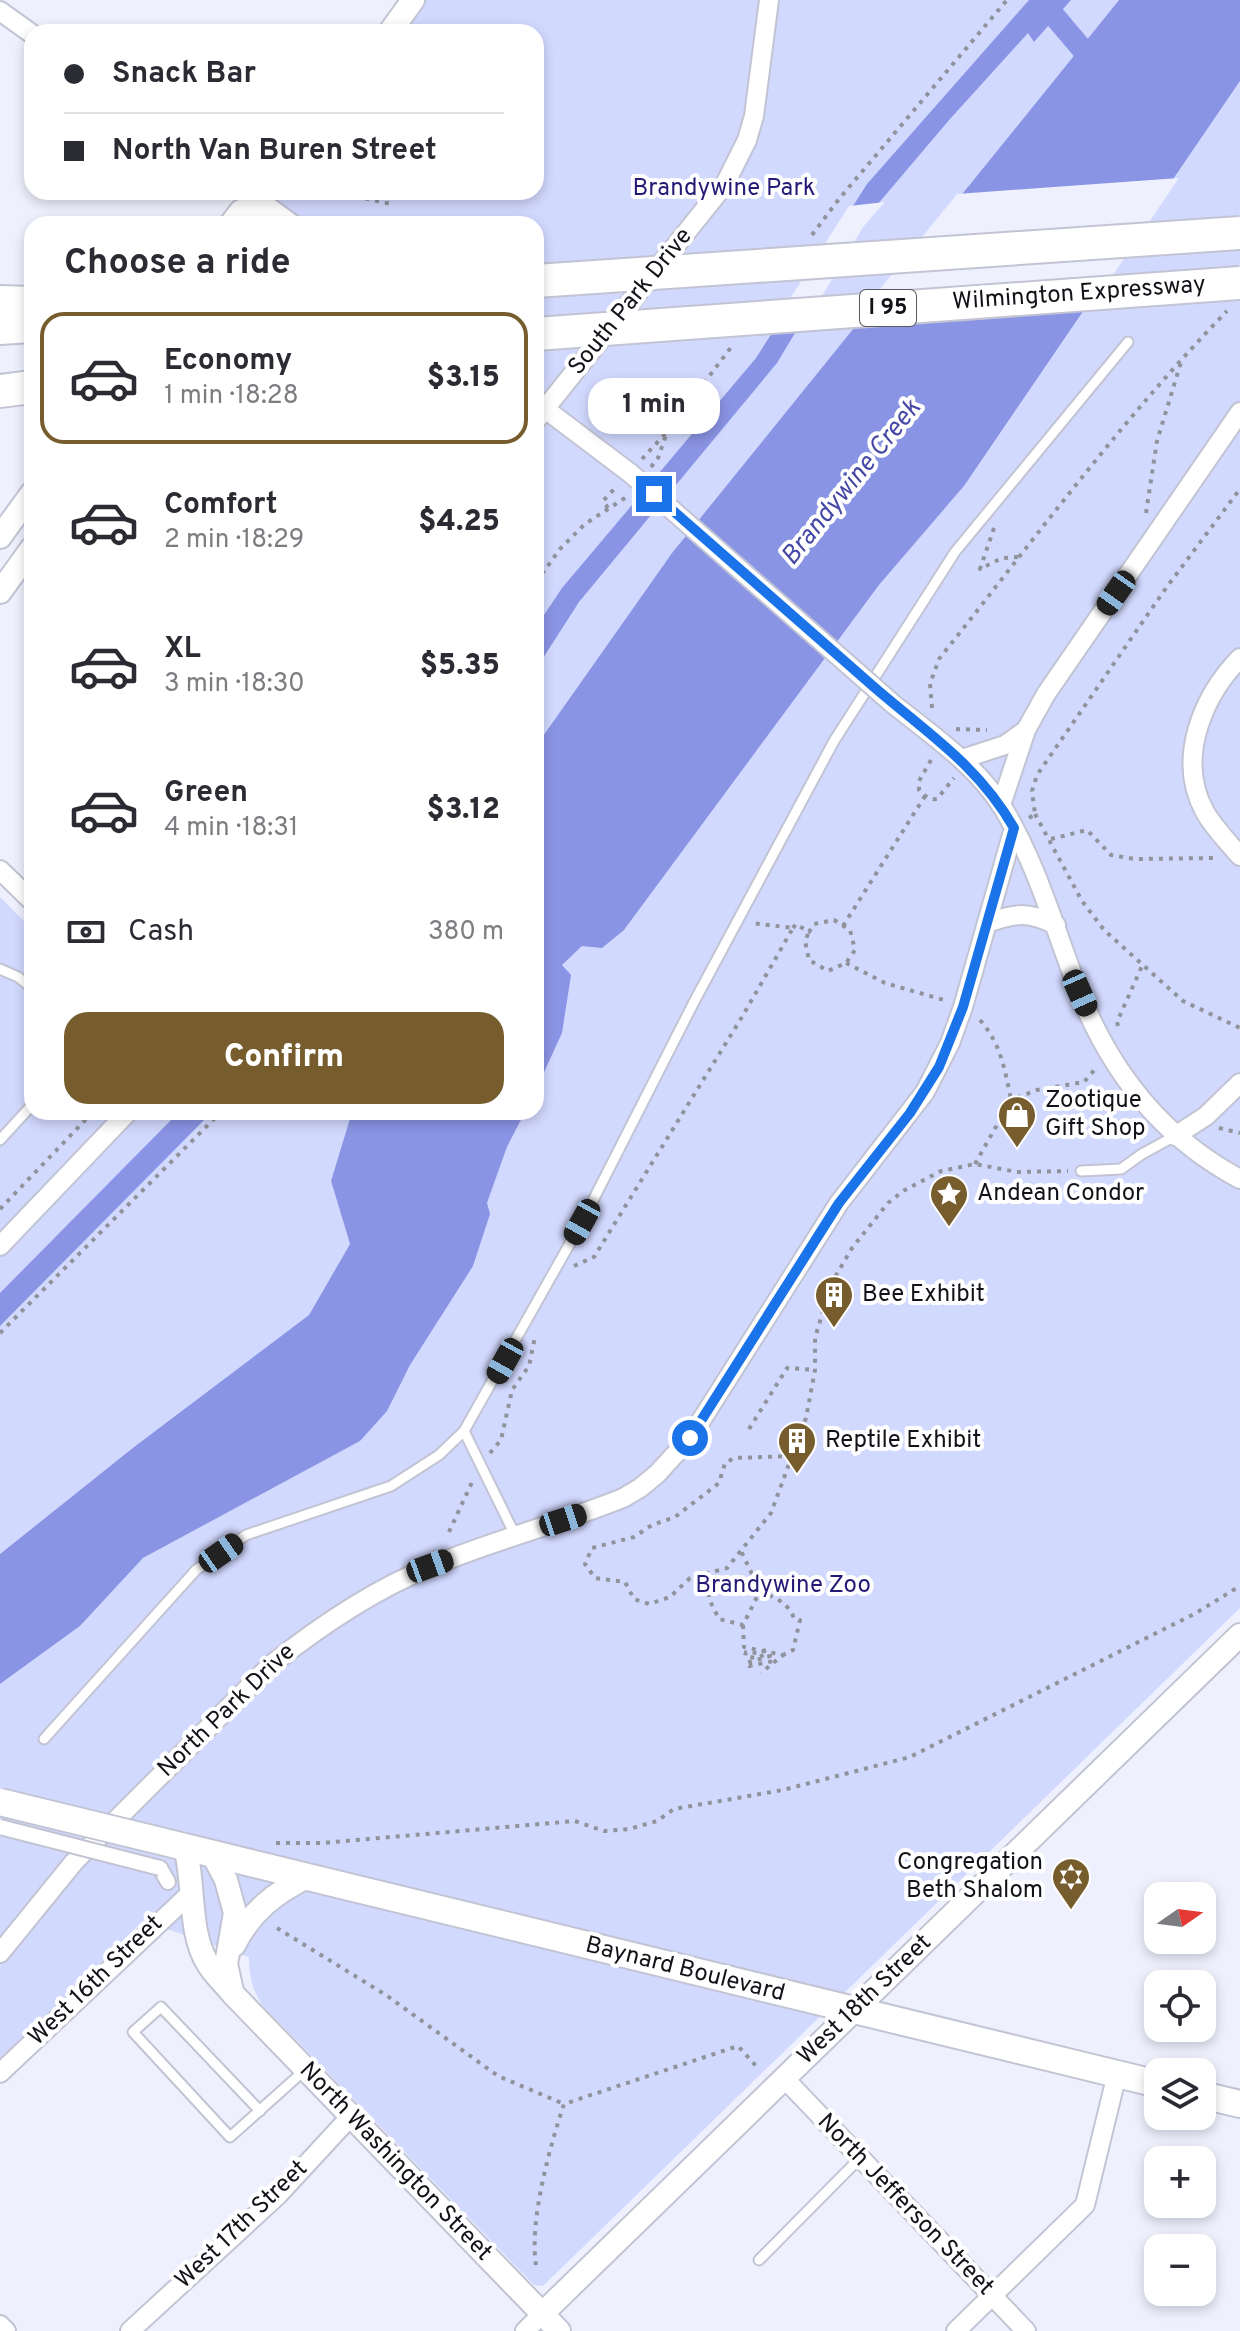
<!DOCTYPE html>
<meta charset="utf-8">
<style>
:root{--surface:#fff;--page:#f2f2f3;--text:#2b2b33;--muted:#7c7c81;--line:#e1e1e2;--accent:#775d2e}
body{margin:0;font-family:Overpass,sans-serif;background:var(--page);color:var(--text);height:100vh;display:flex;flex-direction:column;font-size:30px;white-space:nowrap}
*{box-sizing:border-box;margin:0}
p{font-size:26px;color:var(--muted)}
.icon{flex:none;width:44px;height:44px;fill:none;stroke:currentColor;stroke-width:2;stroke-linecap:round;stroke-linejoin:round}
.map{position:relative;flex:1;overflow:hidden}
.details{position:absolute;left:24px;top:216px;width:520px;height:904px;display:flex;flex-direction:column;background:var(--surface);border-radius:24px;box-shadow:0 4px 12px #0003}
.details>*{flex:none}
.banner{position:absolute;left:24px;top:24px;width:520px;height:176px;border-radius:24px;box-shadow:0 4px 12px #0003;display:grid;align-content:center;height:176px;padding:0 40px;background:var(--surface)}
.needle{width:52px;rotate:76deg}
.controls{position:absolute;left:1144px;top:1882px;display:grid;gap:16px}
.controls a{display:grid;place-items:center;width:72px;height:72px;border-radius:16px;background:var(--surface);box-shadow:0 4px 12px #0003;font-size:40px}
.end{position:absolute;width:36px;height:36px;margin:-18px;border:10px solid #1a73e8;background:#fff;box-shadow:0 0 0 4px #fff}
.from{border-radius:50%}
.bubble{position:absolute;height:56px;border-radius:24px;background:var(--surface);box-shadow:0 4px 12px #0003;font-size:26px;font-weight:800;line-height:56px;text-align:center}
.car{position:absolute;width:24px;height:48px;margin:-24px -12px;border-radius:10px;box-shadow:0 0 6px 2px #0007;background:linear-gradient(#222 24%,#8ab4d8 0 40%,#222 0 76%,#8ab4d8 0 86%,#222 0)}
.banner b{display:flex;align-items:center;gap:28px;height:76px;font-size:30px}
.banner b+b{border-top:2px solid var(--line)}
.banner i{width:20px;height:20px;background:var(--text)}
ul{padding:0;list-style:none}
li{display:flex;align-items:center;gap:24px;height:132px;margin:0 16px 12px;padding:0 24px;border:4px solid transparent;border-radius:24px}
li div{flex:1}
li b{display:block;font-size:30px}
li em{font-style:normal;font-weight:800}
li.active{border-color:var(--accent)}
li>.icon{width:72px;height:72px;stroke-width:1.5}
h2{padding:0 40px;font-size:36px;line-height:96px}
.pay{display:flex;align-items:center;gap:20px;height:88px;padding:0 40px;font-size:30px}
.pay p{margin-inline-start:auto}
.button{display:flex;gap:16px;margin-top:auto;padding:16px 40px}
.button a{flex:1;height:92px;border-radius:24px;background:var(--accent);color:#fff;font-size:32px;font-weight:800;line-height:92px;text-align:center}
.map>svg:first-child{display:block}
.green{fill:#d2d9fe}
.water{fill:#8a94e4}
.pier{fill:#eef1fd}
.lines{fill:none;stroke-linecap:round;stroke-linejoin:round}
.canal{stroke:#8a94e4;stroke-width:22}
.service-casing{stroke:#c2c4d4;stroke-width:13}
.pedestrian-casing{stroke:#c2c4d4;stroke-width:18}
.minor-casing{stroke:#c2c4d4;stroke-width:22}
.tertiary-casing{stroke:#c2c4d4;stroke-width:26}
.secondary-casing{stroke:#c2c4d4;stroke-width:30}
.motorway-casing{stroke:#c2c4d4;stroke-width:36}
.path{stroke:#91939c;stroke-width:4;stroke-dasharray:4 6;stroke-linecap:butt}
.service{stroke:#fff;stroke-width:9}
.pedestrian{stroke:#fff;stroke-width:14}
.minor{stroke:#fff;stroke-width:18}
.tertiary{stroke:#fff;stroke-width:22}
.secondary{stroke:#fff;stroke-width:26}
.motorway{stroke:#fff;stroke-width:32}
.pedestrian-bridge-casing{stroke:#c2c4d4;stroke-width:18;stroke-linecap:butt}
.minor-bridge-casing{stroke:#c2c4d4;stroke-width:22;stroke-linecap:butt}
.secondary-bridge-casing{stroke:#c2c4d4;stroke-width:30;stroke-linecap:butt}
.motorway-bridge-casing{stroke:#c2c4d4;stroke-width:36;stroke-linecap:butt}
.pedestrian-bridge{stroke:#fff;stroke-width:14}
.minor-bridge{stroke:#fff;stroke-width:18}
.secondary-bridge{stroke:#fff;stroke-width:26}
.motorway-bridge{stroke:#fff;stroke-width:32}
.route{stroke:#1a73e8;stroke-width:10}
.labels{text-anchor:middle;dominant-baseline:central;stroke-width:8;stroke-linejoin:round;paint-order:stroke}
.shield{fill:#fff;stroke:#595a5d;stroke-width:2}
.shield-label{font-size:22px;font-weight:bold;fill:#121318}
.park-label{font-size:24px;fill:#241a76;stroke:#fff}
.street-label{font-size:24px;fill:#121318;stroke:#fff}
.poi-label{font-size:24px;fill:#121318;stroke:#fff;text-anchor:start}
.water-label{font-size:26px;font-style:italic;fill:#4648a5;stroke:#fff}
</style>
<div class="map">
<svg width="1240" height="2331" viewBox="0 0 1240 2331">
<rect width="100%" height="100%" fill="#eef1fd"/>
<g class="green">
<polygon points="413,0 1119,0 672,553 536,746 536,224 292,224 265,205 275,192 536,192 536,32 390,32"/>
<path d="M1240,81v1527l-697,678 -9,-1 -271,-279c-11,-17 -14,-29 -14,-49l-106,-36 -143,140v-377l80,-58 63,-68 217,-117 50,-76 77,-162 20,-56 18,-35h11v-22l26,-57v-68l20,-19 42,-16 255,-345 85,-99z"/>
<polygon points="0,897 32,929 32,1112 352,1112 331,1181 350,1244 309,1315 134,1447 0,1554"/>
</g>
<g class="water">
<polygon points="1029,0 1071,0 1034,42 1028,33 950,119 860,225 777,363 579,602 536,669 536,627 562,588 756,358 867,184"/>
<polygon points="1119,0 1240,0 1240,81 964,486 879,585 624,930 602,948 582,946 562,965 571,975 562,1033 536,1090 536,746 672,553"/>
<polygon points="179,1112 212,1112 0,1326 0,1293"/>
<polygon points="352,1112 525,1112 507,1147 487,1203 490,1214 473,1266 410,1365 387,1411 360,1441 143,1558 80,1626 0,1684 0,1554 134,1447 309,1315 350,1244 331,1181"/>
</g>
<g class="pier">
<polygon points="1179,178 1100,294 863,310 957,194"/>
<polygon points="885,202 863,227 810,316 777,319 849,206"/>
</g>
<g class="lines">
<polyline class="canal" points="1044,4 1100,70"/>
<g class="service-casing">
<g id="service">
<polyline points="0,969 18,977 32,988"/>
<polyline points="0,1140 32,1105"/>
<polyline points="1081,1171 1121,1169 1142,1154 1175,1136"/>
<polyline points="464,1431 515,1535"/>
<polyline points="44,1739 196,1570 246,1535 391,1486 439,1455 464,1431 582,1222 694,1002 834,741 955,552 1128,342"/>
<polyline points="260,2111 161,2007 133,2032 230,2137 306,2069"/>
<polyline points="759,2260 860,2158"/>
</g>
</g>
<g class="pedestrian-casing">
<polyline id="pedestrian" points="160,1868 168,1882"/>
</g>
<g class="minor-casing">
<g id="minor">
<polyline points="0,11 32,34"/>
<polyline points="248,192 292,224"/>
<polyline points="536,402 630,473"/>
<polyline points="536,420 725,184 747,140 754,116 769,0"/>
<path d="M1240,658c-38,39 -64,102 -35,154 9,16 23,30 35,44"/>
<path d="M893,704c39,31 83,61 110,104 35,58 52,123 77,186 32,80 83,144 160,185"/>
<polyline points="962,759 1005,745 1026,730"/>
<polyline points="1001,805 1026,730 1046,694 1240,412"/>
<polyline points="0,870 32,901"/>
<path d="M987,923c29,-10 41,-12 69,2"/>
<polyline points="1175,1136 1206,1116 1240,1083"/>
<polyline points="0,1246 128,1112"/>
<path d="M0,1953l74,-91 197,-197c50,-40 102,-75 161,-99 63,-26 129,-43 191,-68l17,-10 17,-14 33,-36 149,-235 86,-111 25,-49 13,-36 51,-179"/>
<polyline points="0,2073 193,1891"/>
<polyline points="784,2078 1026,2331"/>
<polyline points="0,2325 6,2331"/>
<polyline points="130,2331 278,2195 351,2116"/>
<polyline points="525,2331 542,2314"/>
<polyline points="956,2331 1085,2205 1117,2074"/>
</g>
</g>
<g class="tertiary-casing">
<g id="tertiary">
<polyline points="390,32 413,0"/>
<polyline points="231,224 241,211 265,205"/>
<polyline points="0,537 32,493"/>
<polyline points="0,592 32,548"/>
<path d="M185,1847c10,36 3,86 23,117 6,10 16,19 24,29l327,338"/>
<polyline points="212,1853 226,1880 235,1913 226,1964 232,1991"/>
<path d="M234,1945c17,-34 42,-53 75,-69"/>
<polyline points="542,2314 1240,1635"/>
</g>
</g>
<g class="secondary-casing">
<g id="secondary">
<polyline points="148,1838 1158,2084"/>
<polyline points="1202,2095 1240,2104"/>
</g>
</g>
<g class="motorway-casing">
<g id="motorway">
<polyline points="0,302 32,303"/>
<polyline points="0,328 32,326"/>
<polyline points="0,391 32,387"/>
</g>
</g>
<g class="path">
<polyline points="336,192 391,204"/>
<polyline points="812,235 839,199 1007,0"/>
<polyline points="642,459 666,433"/>
<polyline points="651,467 658,458 667,432 732,346"/>
<polyline points="608,508 603,501 617,486"/>
<polyline points="1146,513 1157,441 1181,362"/>
<polyline points="994,528 980,569 1002,558 1020,557"/>
<polyline points="536,582 560,549 585,524 628,496"/>
<path d="M932,708l-2,-24 9,-25c94,-118 183,-240 288,-348"/>
<polyline points="956,729 987,730"/>
<path d="M931,760l-12,21v9c6,6 10,10 18,9l17,-21"/>
<polyline points="1035,814 1082,901 1104,930 1183,1001 1240,1028"/>
<polyline points="1029,818 1035,814 1032,791 1037,775 1166,588 1240,489"/>
<polyline points="1051,839 1087,830 1111,855 1135,859 1218,858"/>
<polyline points="843,926 925,796"/>
<polyline points="793,928 796,924 809,932 814,924 834,920 850,930 855,950 846,963 828,971 809,960 805,941 809,932"/>
<polyline points="846,963 885,983 944,1000"/>
<path d="M980,1020c21,24 25,50 31,80"/>
<polyline points="1118,1026 1117,1022 1142,966"/>
<polyline points="1219,1128 1240,1133"/>
<polyline points="975,1164 1011,1100 1037,1090 1084,1082 1097,1067"/>
<polyline points="0,1209 93,1112"/>
<polyline points="574,1266 594,1257 742,1017 793,928 752,923"/>
<polyline points="0,1333 221,1112"/>
<polyline points="749,1429 787,1368 815,1370"/>
<polyline points="490,1453 501,1440 512,1390 529,1366 535,1337"/>
<polyline points="792,1456 734,1458 725,1463 719,1483 675,1517 652,1525 634,1537 592,1548 585,1564 595,1578 625,1582 634,1599 649,1604 670,1597 690,1578 727,1568 771,1513 806,1418 815,1370 815,1338 831,1284 852,1248 888,1203 903,1191 941,1171 975,1164 1017,1172 1068,1171"/>
<polyline points="449,1532 473,1480"/>
<polyline points="708,1573 709,1599 719,1619 743,1625 760,1591 741,1551"/>
<path d="M760,1591c16,7 27,11 34,27l6,2 -7,30 -10,5"/>
<polyline points="743,1625 744,1647 783,1655 761,1673"/>
<polyline points="766,1650 757,1653 746,1652 745,1656 756,1658 767,1654 770,1656 746,1663 749,1666 774,1661"/>
<polyline points="276,1843 322,1843 575,1821 604,1831 629,1829 657,1821 674,1809 783,1790 910,1757 1196,1613 1240,1586"/>
<polyline points="277,1928 386,1995 498,2076 564,2104"/>
<path d="M536,2265c-7,-44 14,-119 28,-161l174,-58 19,21"/>
</g>
<use href="#service" class="service"/>
<use href="#pedestrian" class="pedestrian"/>
<use href="#minor" class="minor"/>
<use href="#tertiary" class="tertiary"/>
<use href="#secondary" class="secondary"/>
<use href="#motorway" class="motorway"/>
<g class="pedestrian-bridge-casing">
<polyline id="pedestrian-bridge" points="0,1827 160,1868"/>
</g>
<g class="minor-bridge-casing">
<polyline id="minor-bridge" points="630,473 893,704"/>
</g>
<g class="secondary-bridge-casing">
<polyline id="secondary-bridge" points="0,1802 148,1838"/>
</g>
<g class="motorway-bridge-casing">
<g id="motorway-bridge">
<polyline points="536,281 1240,233"/>
<polyline points="536,334 1240,283"/>
</g>
</g>
<use href="#pedestrian-bridge" class="pedestrian-bridge"/>
<use href="#minor-bridge" class="minor-bridge"/>
<use href="#secondary-bridge" class="secondary-bridge"/>
<use href="#motorway-bridge" class="motorway-bridge"/>
</g>
<g class="lines">
<path class="route" d="M654,494c73,64 146,128 220,193 53,46 104,78 140,141l-51,179 -24,60 -29,46 -71,90 -149,235"/>
</g>
<defs>
<g id="shop-pin" transform="scale(2)"><path d="M0 17L-7.5 6A9.5 9.5 0 1 1 7.5 6Z" fill="#775d2e" stroke="#fff"/><path d="M-5-2.5h2.3a2.7 3.5 0 0 1 5.4 0H5L5.5 6h-11ZM-1.5-2.5h3a1.5 2.3 0 0 0-3 0Z" fill="#fff"/></g>
<g id="sight-pin" transform="scale(2)"><path d="M0 17L-7.5 6A9.5 9.5 0 1 1 7.5 6Z" fill="#775d2e" stroke="#fff"/><path d="M0-6L1.8-2.2L6-1.7L2.9 1.2L3.7 5.4L0 3.3L-3.7 5.4L-2.9 1.2L-6-1.7L-1.8-2.2Z" fill="#fff"/></g>
<g id="building-pin" transform="scale(2)"><path d="M0 17L-7.5 6A9.5 9.5 0 1 1 7.5 6Z" fill="#775d2e" stroke="#fff"/><path d="M-4-6H4V6H1V3H-1V6H-4ZM-2.5-4.3h1.7v1.8h-1.7ZM.8-4.3h1.7v1.8H.8ZM-2.5-1h1.7V.8h-1.7ZM.8-1h1.7V.8H.8Z" fill="#fff"/></g>
<g id="synagogue-pin" transform="scale(2)"><path d="M0 17L-7.5 6A9.5 9.5 0 1 1 7.5 6Z" fill="#775d2e" stroke="#fff"/><path d="M0-6.5L5.6 3.2H-5.6ZM0 6.5L5.6-3.2H-5.6Z" fill="#fff"/></g>
</defs>
<g fill-rule="evenodd">
<use href="#shop-pin" x="1017" y="1115"/>
<use href="#sight-pin" x="949" y="1194"/>
<use href="#building-pin" x="834" y="1295"/>
<use href="#building-pin" x="797" y="1441"/>
<use href="#synagogue-pin" x="1071" y="1877"/>
</g>
<g class="labels">
<rect class="shield" x="860" y="290" width="56" height="36" rx="6"/>
<g class="shield-label">
<text x="888" y="308">I 95</text>
</g>
<g class="park-label">
<text x="724" y="189">Brandywine Park</text>
<text x="783" y="1586">Brandywine Zoo</text>
</g>
<g class="street-label">
<text transform="translate(1079 294) rotate(-4)">Wilmington Expressway</text>
<text transform="translate(631 302) rotate(-51)">South Park Drive</text>
<text transform="translate(227 1711) rotate(-44)">North Park Drive</text>
<text transform="translate(685 1970) rotate(14)">Baynard Boulevard</text>
<text transform="translate(96 1981) rotate(-44)">West 16th Street</text>
<text transform="translate(865 2000) rotate(-44)">West 18th Street</text>
<text transform="translate(395 2162) rotate(46)">North Washington Street</text>
<text transform="translate(905 2205) rotate(46)">North Jefferson Street</text>
<text transform="translate(242 2225) rotate(-44)">West 17th Street</text>
</g>
<g class="poi-label">
<text x="1045" y="1101">Zootique<tspan x="1045" dy="28">Gift Shop</tspan></text>
<text x="977" y="1194">Andean Condor</text>
<text x="862" y="1295">Bee Exhibit</text>
<text x="825" y="1441">Reptile Exhibit</text>
<text x="1043" y="1863" text-anchor="end">Congregation<tspan x="1043" dy="28">Beth Shalom</tspan></text>
</g>
<g class="water-label">
<text transform="translate(852 483) rotate(-51)">Brandywine Creek</text>
</g>
</g>
</svg>
<div class="controls">
<a><svg class="needle" viewBox="-14 -14 28 28"><path d="M0-13l5 13h-10z" fill="#e53935"/><path d="M0 13l5-13h-10z" fill="#7c7c81"/></svg></a>
<a><svg class="icon" aria-label="locate" viewBox="0 0 24 24"><circle cx="12" cy="12" r="6"/><path d="M12 2v4M12 18v4M2 12h4M18 12h4"/></svg></a>
<a><svg class="icon" aria-label="layers" viewBox="0 0 24 24"><path d="M12 4l9 5-9 5-9-5zM3 14l9 5 9-5"/></svg></a>
<a>+</a>
<a>−</a>
</div>
<i class="end from" style="left:690px;top:1438px"></i>
<i class="end" style="left:654px;top:494px"></i>
<div class="bubble" style="left:588px;top:378px;width:132px">1 min</div>
<i class="car" style="left:1116px;top:593px;rotate:215deg"></i>
<i class="car" style="left:1080px;top:993px;rotate:156deg"></i>
<i class="car" style="left:582px;top:1222px;rotate:209deg"></i>
<i class="car" style="left:505px;top:1361px;rotate:209deg"></i>
<i class="car" style="left:563px;top:1520px;rotate:72deg"></i>
<i class="car" style="left:221px;top:1553px;rotate:55deg"></i>
<i class="car" style="left:430px;top:1566px;rotate:70deg"></i>
<div class="banner">
<b><i class="from"></i>Snack Bar</b>
<b><i></i>North Van Buren Street</b>
</div>
<section class="details">
<h2>Choose a ride</h2>
<ul>
<li class="active"><svg class="icon" aria-label="car" viewBox="0 0 24 24"><path d="M5 17H2v-5l4-1 3-4h7l3 4 3 1v5h-3M9 17h6M6 11h13"/><circle cx="7" cy="17" r="2"/><circle cx="17" cy="17" r="2"/></svg><div><b>Economy</b><p>1 min · 18:28</p></div><em>$3.15</em></li>
<li><svg class="icon" aria-label="car" viewBox="0 0 24 24"><path d="M5 17H2v-5l4-1 3-4h7l3 4 3 1v5h-3M9 17h6M6 11h13"/><circle cx="7" cy="17" r="2"/><circle cx="17" cy="17" r="2"/></svg><div><b>Comfort</b><p>2 min · 18:29</p></div><em>$4.25</em></li>
<li><svg class="icon" aria-label="car" viewBox="0 0 24 24"><path d="M5 17H2v-5l4-1 3-4h7l3 4 3 1v5h-3M9 17h6M6 11h13"/><circle cx="7" cy="17" r="2"/><circle cx="17" cy="17" r="2"/></svg><div><b>XL</b><p>3 min · 18:30</p></div><em>$5.35</em></li>
<li><svg class="icon" aria-label="car" viewBox="0 0 24 24"><path d="M5 17H2v-5l4-1 3-4h7l3 4 3 1v5h-3M9 17h6M6 11h13"/><circle cx="7" cy="17" r="2"/><circle cx="17" cy="17" r="2"/></svg><div><b>Green</b><p>4 min · 18:31</p></div><em>$3.12</em></li>
</ul>
<div class="pay"><svg class="icon" aria-label="cash" viewBox="0 0 24 24"><path d="M3 7h18v10H3z"/><circle cx="12" cy="12" r="2"/></svg>Cash<p>380 m</p></div>
<div class="button"><a>Confirm</a></div>
</section>
</div>
